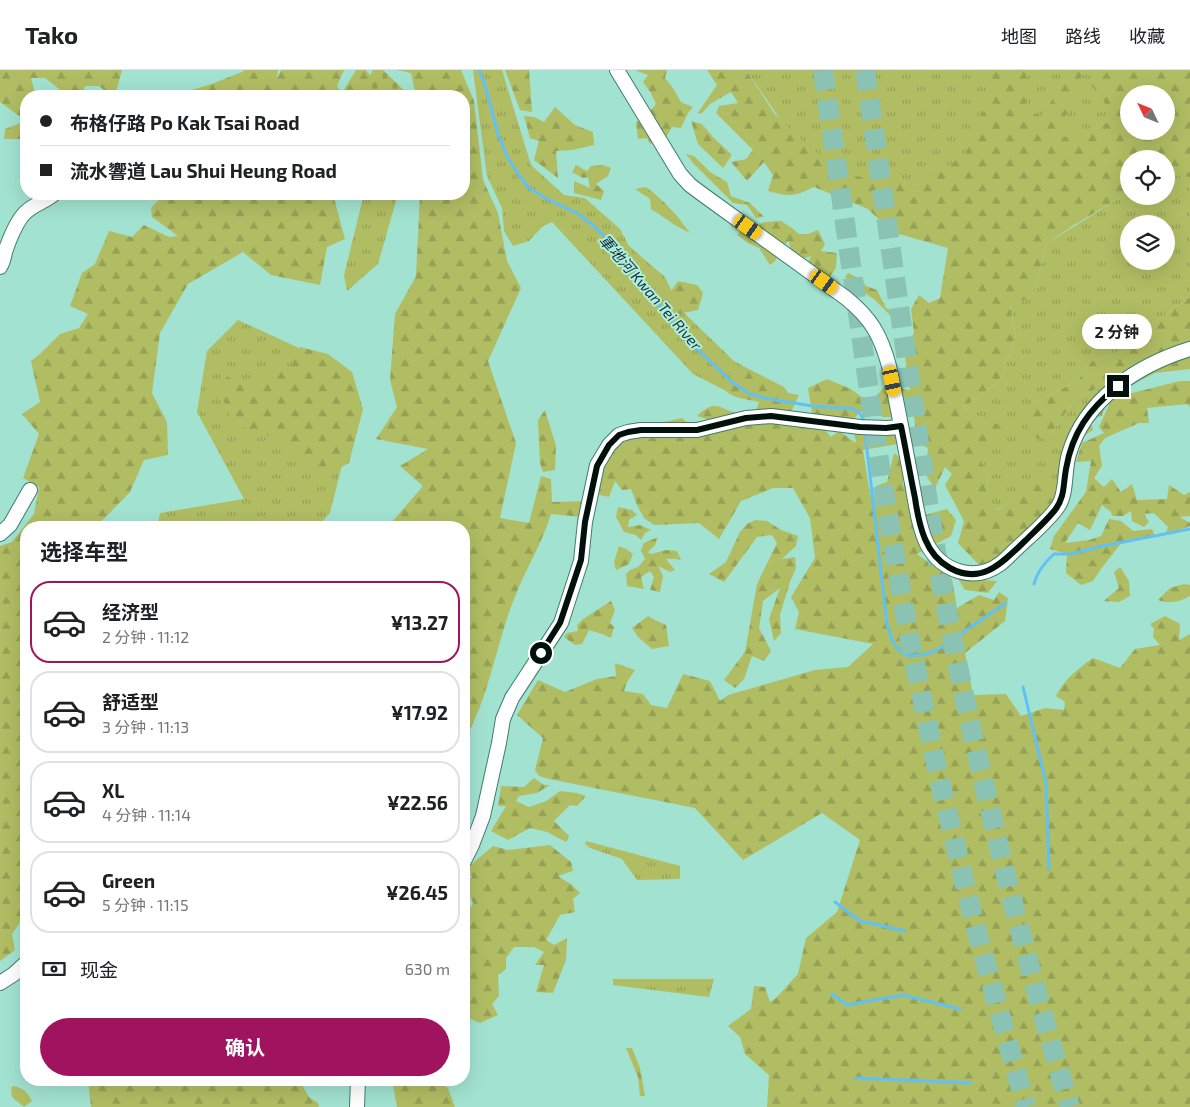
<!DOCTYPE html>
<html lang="zh">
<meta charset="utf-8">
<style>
:root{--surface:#fff;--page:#f6f6f6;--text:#202124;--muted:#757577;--line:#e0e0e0;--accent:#a0145f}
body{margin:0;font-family:"Exo 2","Noto Sans SC",sans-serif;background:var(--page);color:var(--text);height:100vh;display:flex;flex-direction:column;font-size:19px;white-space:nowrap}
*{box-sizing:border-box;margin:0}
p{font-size:16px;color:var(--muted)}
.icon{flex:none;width:28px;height:28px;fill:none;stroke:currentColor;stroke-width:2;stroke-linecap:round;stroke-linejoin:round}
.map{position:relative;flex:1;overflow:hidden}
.panel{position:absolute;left:20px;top:451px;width:450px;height:565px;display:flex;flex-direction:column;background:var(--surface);border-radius:20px;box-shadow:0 5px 20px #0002}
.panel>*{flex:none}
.banner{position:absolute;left:20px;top:20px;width:450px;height:110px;border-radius:20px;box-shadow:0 5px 20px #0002;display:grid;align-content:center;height:110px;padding:0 20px;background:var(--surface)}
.needle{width:32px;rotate:313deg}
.tools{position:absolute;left:1120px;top:15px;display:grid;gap:10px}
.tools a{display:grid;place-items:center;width:55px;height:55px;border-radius:50%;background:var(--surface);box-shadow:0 5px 20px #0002;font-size:25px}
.end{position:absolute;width:22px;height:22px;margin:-11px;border:6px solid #00110c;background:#fff;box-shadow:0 0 0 2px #fff}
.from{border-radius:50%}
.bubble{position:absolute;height:35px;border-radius:18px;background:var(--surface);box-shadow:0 5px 20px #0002;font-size:16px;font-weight:700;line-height:35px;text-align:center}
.car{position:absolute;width:15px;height:30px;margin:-15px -8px;border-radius:6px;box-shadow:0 0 4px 1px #0007;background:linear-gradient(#f5c518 24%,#345 0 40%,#f5c518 0 76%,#345 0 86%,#f5c518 0)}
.banner b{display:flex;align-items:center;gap:18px;height:48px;font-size:19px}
.banner b+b{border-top:1px solid var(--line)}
.banner i{width:12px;height:12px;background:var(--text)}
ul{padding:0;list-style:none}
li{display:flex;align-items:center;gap:15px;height:82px;margin:0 10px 8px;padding:0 10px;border:2px solid var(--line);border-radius:20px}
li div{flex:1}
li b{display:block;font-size:19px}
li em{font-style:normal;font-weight:700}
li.active{border-color:var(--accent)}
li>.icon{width:45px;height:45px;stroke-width:1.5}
h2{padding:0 20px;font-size:22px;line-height:60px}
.pay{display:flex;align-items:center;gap:12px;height:55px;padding:0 20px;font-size:19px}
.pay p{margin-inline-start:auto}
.cta{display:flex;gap:10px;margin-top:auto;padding:10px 20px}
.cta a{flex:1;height:58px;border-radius:30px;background:var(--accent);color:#fff;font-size:20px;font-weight:700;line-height:58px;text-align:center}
header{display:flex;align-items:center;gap:30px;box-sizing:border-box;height:70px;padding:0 25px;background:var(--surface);border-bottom:1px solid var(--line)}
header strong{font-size:24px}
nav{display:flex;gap:28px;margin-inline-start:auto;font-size:18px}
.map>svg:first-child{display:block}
.grass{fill:url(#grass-tufts);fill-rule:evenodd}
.forest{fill:url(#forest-firs);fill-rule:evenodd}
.cemetery{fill:url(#cemetery-stones)}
.green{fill:#b1bd63}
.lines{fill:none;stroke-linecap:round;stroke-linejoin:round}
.stream{stroke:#60c1f6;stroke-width:3}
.highway-tunnel{stroke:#8ac3b3;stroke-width:20;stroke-dasharray:20 10;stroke-linecap:butt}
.minor-casing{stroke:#3f7d6e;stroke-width:16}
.minor{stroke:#fff;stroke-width:14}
.route{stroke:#00110c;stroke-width:6}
.labels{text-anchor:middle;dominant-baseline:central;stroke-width:4;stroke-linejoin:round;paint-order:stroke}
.water-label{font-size:15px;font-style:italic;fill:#192f3b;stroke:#afefdd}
</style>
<header>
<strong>Tako</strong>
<nav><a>地图</a><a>路线</a><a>收藏</a></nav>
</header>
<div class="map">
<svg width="1190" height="1037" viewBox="0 0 1190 1037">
<defs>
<pattern id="grass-tufts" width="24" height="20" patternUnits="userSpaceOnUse" patternTransform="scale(1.25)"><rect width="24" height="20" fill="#b1bd63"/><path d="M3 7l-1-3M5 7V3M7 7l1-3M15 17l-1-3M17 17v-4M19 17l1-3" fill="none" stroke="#96a155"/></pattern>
<pattern id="forest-firs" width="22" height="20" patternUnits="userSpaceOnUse" patternTransform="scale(1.25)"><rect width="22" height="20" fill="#b1bd63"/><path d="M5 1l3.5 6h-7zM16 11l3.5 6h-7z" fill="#96a155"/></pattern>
<pattern id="cemetery-stones" width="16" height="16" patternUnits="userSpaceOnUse" patternTransform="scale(1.25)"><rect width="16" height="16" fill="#b1bd63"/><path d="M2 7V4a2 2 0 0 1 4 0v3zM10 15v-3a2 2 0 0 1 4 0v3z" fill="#96a155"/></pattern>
</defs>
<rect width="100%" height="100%" fill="#a2e2d0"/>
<g class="grass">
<polygon points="473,0 502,0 531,95 564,125 585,128 620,159 629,176 665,207 681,240 734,291 742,295 726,321 693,304 552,152 543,156 529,171 513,176 504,161 502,138 487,106"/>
<polygon points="746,0 997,0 985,49 962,94 919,115 836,108 807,88"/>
<polygon points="1028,0 1116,0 1119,51 1053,77 1021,39"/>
<path d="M1166,102l24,3v122l-2,1 -55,40 -15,14 -26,9 -13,18 -24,14 -23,12 15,34 29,-41 22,-10 10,9 -6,19 -13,2 4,12 -17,11 -19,68 -15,-26 -48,28 -9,-12 4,-24 -10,-15 8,-38 -23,-15 35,-25 17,-46 -6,-30 23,-10 13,-52 72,-45 11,-10v7h37zM1129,154h37v37h-37z"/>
<polygon points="364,124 398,124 378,194 347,221 344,205"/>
<polygon points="238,250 338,296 358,331 330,443 317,457 157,458 160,443 244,429 197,342 207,281"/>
<polygon points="586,771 680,796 680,809 637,810 622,789 590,778 585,774"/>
<polygon points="613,909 714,909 709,927 613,915"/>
</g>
<g class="forest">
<polygon points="0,0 122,0 115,26 111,26 99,16 85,16 82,26 68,26 45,8 31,8 36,26 26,26 26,69 4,69 5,59 26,51 0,32"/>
<polygon points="244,0 278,0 277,9 281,0 344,0 337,16 342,23 356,0 366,0 379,17 382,26 176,26 178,24 212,14 244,1"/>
<path d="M397,0h64l13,31 9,79 15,33 9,48 14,27 -33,73 28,82 -16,75 29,5 12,-47 10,3 1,23 36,-1 -6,16 -31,-3c-9,30 -26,56 -37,85 -18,46 -25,99 -50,142v-213h-91l19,-6 31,-36 -23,-20 28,-17 -52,-10 21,-32 -7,-27 5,-66 21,-38 4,-82h44v-98h-48l-5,-23z"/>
<polygon points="505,0 529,0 532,42 520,40"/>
<polygon points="635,0 667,0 665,8 673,18 681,32 693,37 688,43 681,58 672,57 665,69 650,74 647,68 638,69 636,52 648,43 656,34 651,23 643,12 648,5"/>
<path d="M707,0h39l28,43 32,31 42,31 71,10 47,-31 17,-43 11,-41h37l-3,7 -3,30 16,10 18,-28 5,-19h20l-28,70 38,-14 24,-5 -29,-39 15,-6 4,-6h82v107l-23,-2 -1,-16h-37v30l-11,10 -44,26 -28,19 -13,52 -23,10 6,30 -17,46 -35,25 23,15 19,4 -27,34 10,13 -4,26 12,11 27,-18 18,-10 15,27 -57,51 -18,8 -24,-25 6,-22 -19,-36 7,-11 -7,-7 -10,21 -10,-14 3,-26 -11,-5 -5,-45 -10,8 -3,11h-15l-24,-5 -8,9 -25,-4 -15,-4 -4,-25 19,-9 24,10 9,7 18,7 -3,-6 12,-13 9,-3 8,8 6,1 -6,-39 10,-18 -3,-24 8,-14 10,8 11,-5 8,-50 -56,-16 -24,-23 -54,-22c-22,10 -22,10 -46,4l5,-16 -9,-13 -17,19 -16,-19 15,-3 7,-9 -37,-37 3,-7 19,-3 -7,-11 -21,12 -8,9 -5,1 20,-29zM1129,24h37v37h-37z"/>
<polygon points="555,37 575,55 593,62 594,75 572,80 556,81 558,108 534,90 539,71 530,68 524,46 534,47 544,52"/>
<polygon points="691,51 702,54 713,67 732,85 723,98 698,74"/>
<polygon points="686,84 694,86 710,102 727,112 731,126 750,133 764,147 756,148 747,135 733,133 693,93"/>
<polygon points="576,95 587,101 591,96 603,95 611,98 608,106 596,114 604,121 601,130 574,123 574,111 590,118 588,107 583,108 572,102"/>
<path d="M646,117c18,13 31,28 44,46 -14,-6 -26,-16 -39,-24l-1,-10 -15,-10z"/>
<polygon points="164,124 333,124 345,169 327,177 320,215 271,205 243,182 188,214 160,263 152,323 167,352 168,385 144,390 130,422 96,457 26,458 26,844 12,864 15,880 0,891 0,476 12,472 34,444 39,417 23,408 39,364 22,344 40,332 31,291 41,283 60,264 79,258 88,244 70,236 82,203 95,194 109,161 132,167 144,155 169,167 178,166 152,147 151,138"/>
<polygon points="781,151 792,158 799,164 808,164 818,160 825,174 821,181 837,183 836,198 828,209 807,196 811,186 802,189 791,181 789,171 782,176 775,191 770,195 759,178 748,173 737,165 748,154 754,158 764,152"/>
<polygon points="848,203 862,210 866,216 877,220 886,238 894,243 898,250 892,247 874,229 866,224 845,207"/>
<polygon points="678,211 697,215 703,223 698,240 673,245 668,225"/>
<polygon points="1190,227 1190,299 1155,303 1108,327 1098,318 1076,328 1047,369 1037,368 1026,355 1032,335 1055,323 1079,309 1092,291 1118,282 1133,268 1188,228"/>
<polygon points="300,277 328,284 352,302 363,339 349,393 318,409 294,378 255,360 231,355 226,334 217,325 227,306 246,318 273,298 287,305"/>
<path d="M739,294l45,23 4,6 11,2 -9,19 28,8 13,15 8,-6 17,12 -3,-16 42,4 2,13 -34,6 7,44 9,7 14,-1 -17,-14 11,-4 7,-29 9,7v25l17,1 5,29 22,-6 9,11 -5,16 -34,18 35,25 5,29 22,-13 15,5 5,-8 9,6 -3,23 -40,32 8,42 33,-1 15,22 24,-8 19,2 1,-8 -9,-6c8,-17 22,-27 37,-38l27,10 15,-19 25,-4 -7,-8 1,-8 -4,-5 15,-8 15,8 -1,16 11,-6v473h-423l2,-32 -24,-21 -5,-17 -12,-11 23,-17 3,-23 11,1 5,15 6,-4 22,-24 8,-36 31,-26 23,-72 -38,-27 -79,47 -48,-52 -146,-29 -10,-3 -4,-6 8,-32 -26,-23 21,-35 27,12 32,-13 19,-3 -1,-13 20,7 -8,12 -3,9 19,3 8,11 16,3 16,-34 27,7 10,20 8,-6 87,-25 33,-3 25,-23 -78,-15 4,-17 -8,-15 24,-39 -5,-40 -17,-30h-20l-32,13 -22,38 -20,-16 -45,2 -10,-7 -7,-13 -6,-16 -9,1 -7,-9 -6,16 -13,-3 16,-59 43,-11 27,-6 21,18 7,-16 -13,-4c19,-18 22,-7 42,-2 5,2 11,0 16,-1l4,-11c-11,-3 -25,-3 -33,-11z"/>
<polygon points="1180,311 1190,311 1190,337 1187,334 1147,338 1149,353 1139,353 1105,368 1099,376 1102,396 1094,408 1104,417 1112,409 1121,422 1132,414 1137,430 1167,429 1169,415 1184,425 1190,422 1190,446 1180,447 1190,453 1190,456 1185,458 1166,464 1168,457 1154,443 1144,444 1149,452 1144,457 1132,451 1131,441 1123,446 1112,446 1111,442 1102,435 1090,460 1078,453 1065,473 1089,470 1101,466 1109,449 1121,451 1133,461 1152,459 1155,466 1122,472 1101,499 1093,511 1081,515 1066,503 1067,484 1050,479 1054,466 1086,422 1091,391 1076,392 1082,373 1104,363 1099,357 1112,328"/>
<polygon points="545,340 556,376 555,400 543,402 540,393 538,350"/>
<polygon points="618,437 632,440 637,445 629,450 628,457 640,455 651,460 645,463 641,470 636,465 624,462 616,447"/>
<polygon points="755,450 767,451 781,460 798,466 796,476 782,489 795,487 796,498 790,512 780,545 781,563 774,571 769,549 780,518 763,531 759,558 771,581 764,591 752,586 744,609 735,618 724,610 745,582 757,514 777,473 772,465 757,467 724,512 709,504 726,492 740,462 747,454"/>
<polygon points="658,467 655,475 648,482 651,484 666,480 677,481 681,490 675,489 666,489 675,500 670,502 658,496 663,506 660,522 650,520 654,507 650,501 641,507 644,519 627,516 626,504 630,500 638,497 645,489 641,480 644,473"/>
<polygon points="619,476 626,479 633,484 629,494 616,500 614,492"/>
<path d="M950,496c18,11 26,14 47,15l-9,12 -23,-3z"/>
<polygon points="1120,497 1129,511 1130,526 1119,532 1104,531 1119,518 1114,502"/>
<path d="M1184,514l6,1v11c-10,6 -20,8 -32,4l12,-12z"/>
<polygon points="611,531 615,540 610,553 614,557 611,568 602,564 589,560 582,574 575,575 564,567 567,563 578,561 577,555 583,549"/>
<polygon points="648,546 653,549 666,555 669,576 652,579 638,567 632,558"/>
<polygon points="534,708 544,715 550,715 537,723 519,726 516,731 529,737 546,731 560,721 577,723 586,726 577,736 570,735 554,751 569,766 566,772 547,762 530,758 508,770 491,761 506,736 498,736 501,716 524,717"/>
<polygon points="550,775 571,792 573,801 558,806 572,815 580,823 573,829 575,842 560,845 546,870 554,875 567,868 566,890 553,923 536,922 544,895 535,895 544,882 534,877 514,877 506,888 506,899 498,905 499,926 492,934 498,945 480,953 468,948 464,944 464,850 473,833 464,815 472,807 466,799 493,776 508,780"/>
<polygon points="626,978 632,978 640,998 645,1026 640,1026 638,1007"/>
<polygon points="88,1010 303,1010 301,1013 309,1027 318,1033 319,1037 91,1037"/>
<polygon points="392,1010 436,1010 448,1018 455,1037 397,1037"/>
</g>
<polygon class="cemetery" points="373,0 383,0 410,26 358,26"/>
<path class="green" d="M12,1016c10,1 16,6 20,15l-8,6c-8,-8 -15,-7 -12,-21z"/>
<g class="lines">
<g class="stream">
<path d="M479,0l6,15 13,49 10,24 11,17 10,13 18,11 32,15 18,15 15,15 62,80 20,22 38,36 16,11 16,5 48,8 42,3c6,4 9,7 10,14"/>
<polyline points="865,362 887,554 893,572 900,581 908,586 923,585 937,580 1006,533"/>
<path d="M1034,514c3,-12 11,-22 20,-30h17l27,-7 92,-18"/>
<polyline points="1023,617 1046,713 1049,799"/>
<polyline points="835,832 860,851 905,861"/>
<polyline points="832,924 847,935 903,925 960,939"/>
<polyline points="856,1008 971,1013"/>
</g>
<g class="highway-tunnel">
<polyline points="823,0 882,411 908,561 939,708 974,851 1026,1037"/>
<path d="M865,0c14,95 27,190 41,284 13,88 25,176 42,263 33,165 73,328 122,490"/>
</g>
<g class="minor-casing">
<g id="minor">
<path d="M617,0l63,104 10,11 12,9 144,104c25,20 35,38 43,68 8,37 15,75 22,112 4,20 7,48 16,66 14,27 47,39 73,20 4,-3 8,-7 11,-10 14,-14 38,-33 48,-49 8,-13 5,-35 10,-51 16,-55 69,-89 121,-105"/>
<path d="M0,197c4,-6 4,-12 6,-18 4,-11 12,-31 21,-38 8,-7 19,-10 27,-17"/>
<polyline points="0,464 10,455 30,420"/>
<polyline points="464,791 472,775 483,746 499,673 503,649 512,628 561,553 581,491 585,452 597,395 609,375 619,365 628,362 641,360 697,360 746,348 771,346 860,357 886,358 901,357"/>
<polyline points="0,913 14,904 26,893"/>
<polyline points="357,1037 358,1010"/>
</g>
</g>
<use href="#minor" class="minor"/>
</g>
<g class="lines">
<path class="route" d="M541,583l19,-30 21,-63 4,-38 12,-56 12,-21 10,-10 9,-3 13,-2h56l49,-12 25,-2 89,11 26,1 15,-2c5,24 9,48 14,72 2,14 5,29 10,41 5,12 14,23 25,29 32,18 54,-7 76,-28 10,-10 20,-19 29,-30 10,-13 8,-25 11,-41 6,-36 23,-60 52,-83"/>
</g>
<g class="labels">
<g class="water-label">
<text transform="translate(651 222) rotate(49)">軍地河 Kwan Tei River</text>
</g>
</g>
</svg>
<div class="tools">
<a><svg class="needle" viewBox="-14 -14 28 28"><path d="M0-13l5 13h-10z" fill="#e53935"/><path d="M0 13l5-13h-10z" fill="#757577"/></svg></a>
<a><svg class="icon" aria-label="locate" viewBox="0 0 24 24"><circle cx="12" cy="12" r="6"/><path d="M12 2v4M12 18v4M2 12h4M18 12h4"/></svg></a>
<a><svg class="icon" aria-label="layers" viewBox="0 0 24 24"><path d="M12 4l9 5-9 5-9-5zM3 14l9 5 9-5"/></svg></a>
</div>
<i class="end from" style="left:541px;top:583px"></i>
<i class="end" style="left:1118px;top:316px"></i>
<div class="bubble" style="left:1082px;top:244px;width:70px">2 分钟</div>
<i class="car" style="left:748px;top:157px;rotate:125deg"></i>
<i class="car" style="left:824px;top:212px;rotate:125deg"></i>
<i class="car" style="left:892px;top:311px;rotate:168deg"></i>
<div class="banner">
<b><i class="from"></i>布格仔路 Po Kak Tsai Road</b>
<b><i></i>流水響道 Lau Shui Heung Road</b>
</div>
<section class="panel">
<h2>选择车型</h2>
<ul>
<li class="active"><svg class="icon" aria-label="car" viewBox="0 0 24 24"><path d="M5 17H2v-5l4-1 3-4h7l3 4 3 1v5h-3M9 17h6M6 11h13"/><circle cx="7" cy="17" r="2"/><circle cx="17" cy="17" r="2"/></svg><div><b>经济型</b><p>2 分钟 · 11:12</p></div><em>¥13.27</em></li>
<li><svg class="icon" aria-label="car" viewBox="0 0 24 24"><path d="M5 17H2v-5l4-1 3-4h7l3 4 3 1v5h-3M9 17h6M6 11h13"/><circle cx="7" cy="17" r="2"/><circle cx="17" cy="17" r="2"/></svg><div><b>舒适型</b><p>3 分钟 · 11:13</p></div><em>¥17.92</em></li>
<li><svg class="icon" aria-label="car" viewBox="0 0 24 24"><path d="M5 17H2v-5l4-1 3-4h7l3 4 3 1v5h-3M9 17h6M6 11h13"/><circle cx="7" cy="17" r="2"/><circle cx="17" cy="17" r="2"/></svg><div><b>XL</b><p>4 分钟 · 11:14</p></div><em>¥22.56</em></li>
<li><svg class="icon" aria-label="car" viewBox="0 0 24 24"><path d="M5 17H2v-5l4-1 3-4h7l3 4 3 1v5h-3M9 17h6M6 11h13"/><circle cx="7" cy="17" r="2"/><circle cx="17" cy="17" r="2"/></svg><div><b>Green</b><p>5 分钟 · 11:15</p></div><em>¥26.45</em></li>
</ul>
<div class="pay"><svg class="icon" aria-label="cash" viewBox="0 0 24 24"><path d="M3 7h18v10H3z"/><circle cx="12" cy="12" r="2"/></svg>现金<p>630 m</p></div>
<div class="cta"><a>确认</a></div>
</section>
</div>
